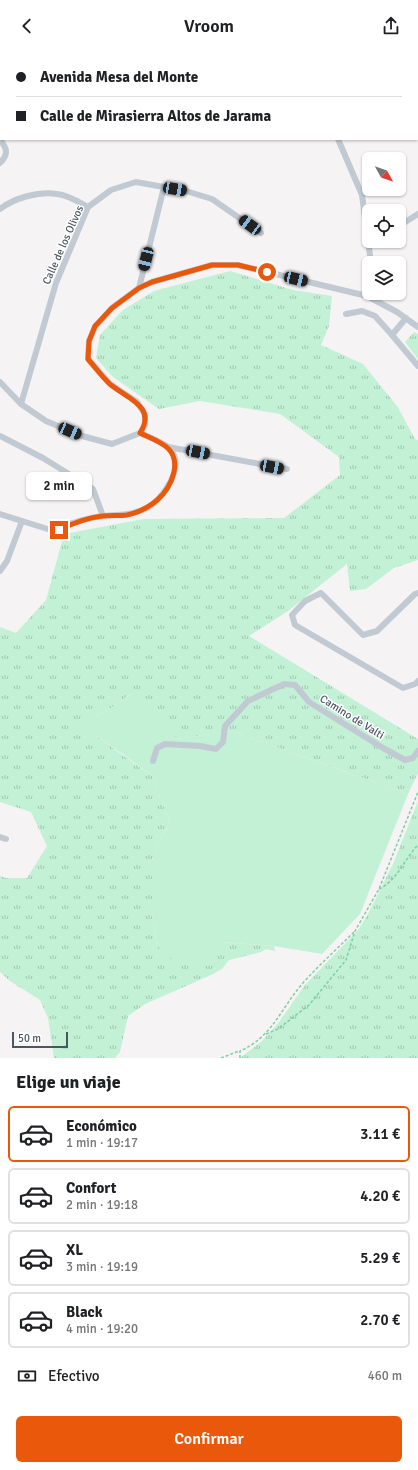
<!DOCTYPE html>
<html lang="es">
<meta charset="utf-8">
<style>
:root{--surface:#fff;--page:#f6f6f6;--text:#202124;--muted:#757577;--line:#e0e0e0;--accent:#ea580c}
body{margin:0;font-family:Signika,sans-serif;background:var(--page);color:var(--text);height:100vh;display:flex;flex-direction:column;font-size:15px;white-space:nowrap}
*{box-sizing:border-box;margin:0}
p{font-size:13px;color:var(--muted)}
.icon{flex:none;width:22px;height:22px;fill:none;stroke:currentColor;stroke-width:2;stroke-linecap:round;stroke-linejoin:round}
.map{position:relative;height:1006px;overflow:hidden}
.drawer{display:flex;flex-direction:column;background:var(--surface);flex:1}
.drawer>*{flex:none}
.guide{position:absolute;left:0px;top:0px;width:418px;height:88px;box-shadow:0 1px 3px #0004;display:grid;align-content:center;height:88px;padding:0 16px;background:var(--surface)}
.needle{width:26px;rotate:130deg}
.fabs{position:absolute;left:362px;top:100px;display:grid;gap:8px}
.fabs a{display:grid;place-items:center;width:44px;height:44px;border-radius:6px;background:var(--surface);box-shadow:0 1px 3px #0004;font-size:20px}
.scale{position:absolute;left:12px;bottom:10px;width:56px;box-sizing:border-box;padding-left:4px;border:2px solid #4a5661;border-top:0;font-size:11px;line-height:14px;white-space:nowrap;color:#4a5661;-webkit-text-stroke:3px #fff;paint-order:stroke}
.end{position:absolute;width:18px;height:18px;margin:-9px;border:5px solid #ea580c;background:#fff;box-shadow:0 0 0 2px #fff}
.from{border-radius:50%}
.bubble{position:absolute;height:28px;border-radius:6px;background:var(--surface);box-shadow:0 1px 3px #0004;font-size:13px;font-weight:600;line-height:28px;text-align:center}
.car{position:absolute;width:12px;height:24px;margin:-12px -6px;border-radius:5px;box-shadow:0 0 3px 1px #0007;background:linear-gradient(#222 24%,#8ab4d8 0 40%,#222 0 76%,#8ab4d8 0 86%,#222 0)}
.guide b{display:flex;align-items:center;gap:14px;height:38px;font-size:15px}
.guide b+b{border-top:1px solid var(--line)}
.guide i{width:10px;height:10px;background:var(--text)}
ul{padding:0;list-style:none}
li{display:flex;align-items:center;gap:12px;height:56px;margin:0 8px 6px;padding:0 8px;border:2px solid var(--line);border-radius:6px}
li div{flex:1}
li b{display:block;font-size:15px}
li em{font-style:normal;font-weight:600}
li.on{border-color:var(--accent)}
li>.icon{width:36px;height:36px;stroke-width:1.5}
h2{padding:0 16px;font-size:18px;line-height:48px}
.pay{display:flex;align-items:center;gap:10px;height:44px;padding:0 16px;font-size:15px}
.pay p{margin-inline-start:auto}
.button{display:flex;gap:8px;margin-top:auto;padding:8px 16px}
.button a{flex:1;height:46px;border-radius:6px;background:var(--accent);color:#fff;font-size:16px;font-weight:600;line-height:46px;text-align:center}
header{display:flex;justify-content:space-between;align-items:center;height:52px;padding:0 16px;background:var(--surface);font-size:18px;font-weight:600}
.map>svg:first-child{display:block}
.grass{fill:url(#grass-tufts)}
.pitch{fill:#c3f1d5}
.lines{fill:none;stroke-linecap:round;stroke-linejoin:round}
.path{stroke:#7ad0a6;stroke-width:1.5;stroke-dasharray:3 2;stroke-linecap:butt}
.minor{stroke:#c1cad2;stroke-width:6}
.route{stroke:#ea580c;stroke-width:5}
.labels{text-anchor:middle;dominant-baseline:central;stroke-width:3;stroke-linejoin:round;paint-order:stroke}
.street-label{font-size:11px;fill:#4a5661;stroke:#fff}
</style>
<header><svg class="icon" aria-label="back" viewBox="0 0 24 24"><path d="M15 5l-7 7 7 7"/></svg>Vroom<svg class="icon" aria-label="share" viewBox="0 0 24 24"><path d="M12 15V3M7 8l5-5 5 5M5 13v7h14v-7"/></svg></header>
<div class="map">
<svg width="418" height="1006" viewBox="0 0 418 1006">
<defs>
<pattern id="grass-tufts" width="24" height="20" patternUnits="userSpaceOnUse"><rect width="24" height="20" fill="#c3f1d5"/><path d="M3 7l-1-3M5 7V3M7 7l1-3M15 17l-1-3M17 17v-4M19 17l1-3" fill="none" stroke="#a0c6b0"/></pattern>
</defs>
<rect width="100%" height="100%" fill="#f5f3f3"/>
<g class="grass">
<polygon points="230,219 293,238 332,244 329,274 321,293 363,312 397,354 415,387 418,388 418,508 394,516 366,537 350,539 347,512 288,559 249,584 418,687 418,721 408,742 232,679 177,687 166,673 132,641 107,659 78,671 152,724 170,771 161,786 152,808 152,861 157,894 220,890 274,894 275,899 266,897 261,900 229,908 222,917 211,923 145,952 128,964 120,1000 115,1006 54,1006 48,966 40,948 10,929 0,920 0,824 6,826 27,826 47,794 31,760 0,750 0,575 16,581 46,548 64,482 144,467 284,466 340,423 339,405 280,362 200,349 159,357 113,325 96,306 100,283 123,258 154,239"/>
<polygon points="414,280 418,282 418,307 405,290"/>
<polygon points="418,749 418,1006 240,1006 261,990 279,970 305,933 358,878 368,862 393,812"/>
</g>
<polygon class="pitch" points="132,641 151,649 177,687 232,679 408,742 360,862 322,902 274,894 221,890 209,914 175,910 157,894 152,861 152,808 161,786 170,771 152,724 124,703 77,671 107,659"/>
<g class="lines">
<g class="path">
<path d="M379,837c19,-9 25,-30 39,-44"/>
<polyline points="266,982 278,977 309,953 346,908 355,879 379,837 418,740"/>
<polyline points="221,1006 239,999"/>
<path d="M240,1006v-7c32,-14 40,-41 62,-67 16,-18 35,-35 52,-52"/>
</g>
<g class="minor">
<polyline points="397,0 399,1"/>
<polyline points="417,5 418,5"/>
<polyline points="417,54 418,53"/>
<polyline points="338,87 362,143 371,211"/>
<path d="M0,88c8,9 8,15 0,23"/>
<path d="M0,157c14,-11 39,-18 57,-15 11,1 22,8 31,13"/>
<polyline points="399,174 418,162"/>
<polyline points="368,194 376,189"/>
<polyline points="139,236 164,135"/>
<polyline points="367,244 369,232"/>
<polyline points="346,262 362,259 375,264 392,283"/>
<polyline points="406,266 392,283 418,314"/>
<polyline points="0,330 21,352 46,369 82,384 112,392 140,381 145,373 145,362 137,350 110,332 88,307 89,289 95,275 112,256 139,236 152,230 212,213 238,213 367,244 397,260 418,275"/>
<polyline points="21,352 56,231 88,155 111,138 136,130 186,139 212,147 261,181"/>
<polyline points="0,384 43,406 93,437 103,464"/>
<polyline points="168,395 287,417"/>
<path d="M0,462l54,17c7,-2 12,-6 19,-8 9,-3 20,-6 30,-7 16,-2 26,0 42,-7 18,-8 43,-46 23,-62 -8,-6 -19,-10 -28,-14"/>
<polyline points="0,519 7,509 22,469"/>
<polyline points="418,541 415,542 377,579 363,583 321,541 305,549 292,563 295,573 403,636 415,632 418,629"/>
<polyline points="153,709 157,696 165,692 200,694 216,697 223,690 225,674 248,649 284,632 295,633 309,650 383,696 405,708 413,706 418,699"/>
<polyline points="0,785 6,787"/>
</g>
</g>
<g class="lines">
<path class="route" d="M59,478c14,-7 28,-12 43,-14 8,-1 17,0 25,-1 22,-5 42,-20 47,-43 5,-25 -15,-30 -34,-39 17,-26 -13,-35 -29,-48 -9,-8 -16,-18 -23,-26l1,-18 6,-15 17,-18 27,-20 13,-6 60,-17h26l29,7"/>
</g>
<g class="labels">
<g class="street-label">
<text transform="translate(63 193) rotate(-66)">Calle de los Olivos</text>
<text transform="translate(352 665) rotate(32)">Camino de Valti</text>
</g>
</g>
</svg>
<div class="fabs">
<a><svg class="needle" viewBox="-14 -14 28 28"><path d="M0-13l5 13h-10z" fill="#e53935"/><path d="M0 13l5-13h-10z" fill="#757577"/></svg></a>
<a><svg class="icon" aria-label="locate" viewBox="0 0 24 24"><circle cx="12" cy="12" r="6"/><path d="M12 2v4M12 18v4M2 12h4M18 12h4"/></svg></a>
<a><svg class="icon" aria-label="layers" viewBox="0 0 24 24"><path d="M12 4l9 5-9 5-9-5zM3 14l9 5 9-5"/></svg></a>
</div>
<div class="scale">50 m</div>
<i class="end from" style="left:267px;top:220px"></i>
<i class="end" style="left:59px;top:478px"></i>
<div class="bubble" style="left:26px;top:420px;width:66px">2 min</div>
<i class="car" style="left:175px;top:137px;rotate:100deg"></i>
<i class="car" style="left:250px;top:173px;rotate:306deg"></i>
<i class="car" style="left:146px;top:207px;rotate:194deg"></i>
<i class="car" style="left:296px;top:227px;rotate:103deg"></i>
<i class="car" style="left:70px;top:379px;rotate:113deg"></i>
<i class="car" style="left:198px;top:400px;rotate:101deg"></i>
<i class="car" style="left:272px;top:415px;rotate:101deg"></i>
<div class="guide">
<b><i class="from"></i>Avenida Mesa del Monte</b>
<b><i></i>Calle de Mirasierra Altos de Jarama</b>
</div>
</div>
<section class="drawer">
<h2>Elige un viaje</h2>
<ul>
<li class="on"><svg class="icon" aria-label="car" viewBox="0 0 24 24"><path d="M5 17H2v-5l4-1 3-4h7l3 4 3 1v5h-3M9 17h6M6 11h13"/><circle cx="7" cy="17" r="2"/><circle cx="17" cy="17" r="2"/></svg><div><b>Económico</b><p>1 min · 19:17</p></div><em>3.11 €</em></li>
<li><svg class="icon" aria-label="car" viewBox="0 0 24 24"><path d="M5 17H2v-5l4-1 3-4h7l3 4 3 1v5h-3M9 17h6M6 11h13"/><circle cx="7" cy="17" r="2"/><circle cx="17" cy="17" r="2"/></svg><div><b>Confort</b><p>2 min · 19:18</p></div><em>4.20 €</em></li>
<li><svg class="icon" aria-label="car" viewBox="0 0 24 24"><path d="M5 17H2v-5l4-1 3-4h7l3 4 3 1v5h-3M9 17h6M6 11h13"/><circle cx="7" cy="17" r="2"/><circle cx="17" cy="17" r="2"/></svg><div><b>XL</b><p>3 min · 19:19</p></div><em>5.29 €</em></li>
<li><svg class="icon" aria-label="car" viewBox="0 0 24 24"><path d="M5 17H2v-5l4-1 3-4h7l3 4 3 1v5h-3M9 17h6M6 11h13"/><circle cx="7" cy="17" r="2"/><circle cx="17" cy="17" r="2"/></svg><div><b>Black</b><p>4 min · 19:20</p></div><em>2.70 €</em></li>
</ul>
<div class="pay"><svg class="icon" aria-label="cash" viewBox="0 0 24 24"><path d="M3 7h18v10H3z"/><circle cx="12" cy="12" r="2"/></svg>Efectivo<p>460 m</p></div>
<div class="button"><a>Confirmar</a></div>
</section>
